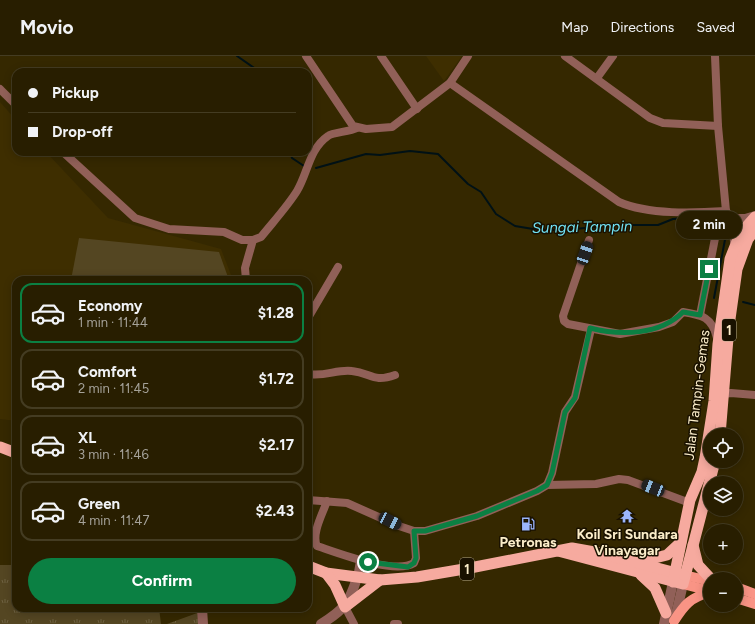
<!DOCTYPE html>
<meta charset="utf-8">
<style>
:root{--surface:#281e00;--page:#30270a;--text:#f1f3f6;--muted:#a5a299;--line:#443c22;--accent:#0b8043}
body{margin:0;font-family:Figtree,sans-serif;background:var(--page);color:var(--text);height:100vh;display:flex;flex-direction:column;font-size:15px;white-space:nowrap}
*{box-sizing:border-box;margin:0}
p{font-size:13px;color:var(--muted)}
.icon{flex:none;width:22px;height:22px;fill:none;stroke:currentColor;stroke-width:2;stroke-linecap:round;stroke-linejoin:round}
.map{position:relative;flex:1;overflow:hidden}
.panel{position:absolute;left:12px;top:220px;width:300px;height:336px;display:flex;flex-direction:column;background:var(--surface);border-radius:12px;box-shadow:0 2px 10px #0003,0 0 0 1px var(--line)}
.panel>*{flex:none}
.hud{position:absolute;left:12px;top:12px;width:300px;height:88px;border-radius:12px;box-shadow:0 2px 10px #0003,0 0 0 1px var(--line);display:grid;align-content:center;height:88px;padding:0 16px;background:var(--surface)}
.tools{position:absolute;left:703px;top:372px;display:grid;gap:8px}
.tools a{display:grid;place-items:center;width:40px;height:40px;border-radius:50%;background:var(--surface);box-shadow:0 2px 10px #0003,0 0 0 1px var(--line);font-size:20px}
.end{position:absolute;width:18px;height:18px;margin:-9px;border:5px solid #0b8043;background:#fff;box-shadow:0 0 0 2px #fff}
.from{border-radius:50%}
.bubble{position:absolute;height:28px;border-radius:14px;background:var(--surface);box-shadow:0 2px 10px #0003,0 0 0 1px var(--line);font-size:13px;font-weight:700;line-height:28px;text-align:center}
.car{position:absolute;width:12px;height:24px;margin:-12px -6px;border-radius:5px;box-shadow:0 0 3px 1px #0007;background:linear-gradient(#222 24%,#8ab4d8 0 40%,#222 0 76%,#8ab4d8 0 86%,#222 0)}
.hud b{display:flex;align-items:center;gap:14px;height:38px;font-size:15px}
.hud b+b{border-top:1px solid var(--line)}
.hud i{width:10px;height:10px;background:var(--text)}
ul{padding:7px 0 0;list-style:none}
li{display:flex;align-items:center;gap:12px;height:60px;margin:0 8px 6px;padding:0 8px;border:2px solid var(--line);border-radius:12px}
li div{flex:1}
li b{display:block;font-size:15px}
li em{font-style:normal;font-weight:700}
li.on{border-color:var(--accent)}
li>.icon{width:36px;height:36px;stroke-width:1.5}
.action{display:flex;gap:8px;margin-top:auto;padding:8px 16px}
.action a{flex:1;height:46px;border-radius:24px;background:var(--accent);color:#fff;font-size:16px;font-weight:700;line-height:46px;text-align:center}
header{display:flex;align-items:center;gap:24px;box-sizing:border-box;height:56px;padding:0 20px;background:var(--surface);border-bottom:1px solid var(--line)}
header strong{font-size:19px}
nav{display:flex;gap:22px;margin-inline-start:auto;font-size:14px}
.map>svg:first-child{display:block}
.built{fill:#3e2e00}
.park{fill:url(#park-tufts)}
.pitch{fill:#544622}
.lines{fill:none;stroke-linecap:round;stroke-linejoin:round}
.stream{stroke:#001115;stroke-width:2}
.minor{stroke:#916058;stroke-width:8}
.tertiary{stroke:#916058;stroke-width:10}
.primary{stroke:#f99485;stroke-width:10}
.trunk{stroke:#f6aa9f;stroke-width:11}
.route{stroke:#0b8043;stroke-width:5}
.labels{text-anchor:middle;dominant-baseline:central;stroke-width:3;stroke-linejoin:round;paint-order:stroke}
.shield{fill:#191100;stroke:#b7ab8d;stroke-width:1}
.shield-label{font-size:13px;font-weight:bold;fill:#fbedc9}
.street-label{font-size:14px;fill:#fbedc9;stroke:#191100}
.poi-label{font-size:14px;font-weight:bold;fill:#fbedc9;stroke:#191100}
.water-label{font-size:15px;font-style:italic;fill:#71e2f4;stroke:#191100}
</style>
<header>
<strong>Movio</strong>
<nav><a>Map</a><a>Directions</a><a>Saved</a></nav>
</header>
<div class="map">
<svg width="755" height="568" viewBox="0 0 755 568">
<defs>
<pattern id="park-tufts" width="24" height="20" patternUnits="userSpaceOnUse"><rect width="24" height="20" fill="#544622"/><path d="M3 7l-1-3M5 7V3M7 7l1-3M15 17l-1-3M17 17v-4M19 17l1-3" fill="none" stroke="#6e6141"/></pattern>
</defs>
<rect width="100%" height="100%" fill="#352800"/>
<g class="built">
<polygon points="426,0 462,0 444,25"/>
<polygon points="0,46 16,64 16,96 46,96 108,162 221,193 233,224 16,224 16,365 0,363"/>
</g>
<g class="park">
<polygon points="0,509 16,509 16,552 159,552 161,568 0,568"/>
<polygon points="200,556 207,568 167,568"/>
</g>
<polygon class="pitch" points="79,182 219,196 229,224 71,224"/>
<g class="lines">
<g class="stream">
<polyline points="237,0 260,16"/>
<polyline points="290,96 292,102 304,110"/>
<polyline points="316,112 366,98 380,99 410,95 438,98 468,128 481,136 496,158 515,170 539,174 564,174 616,169 658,169 673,163 711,160"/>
<polyline points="714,242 727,173"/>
<polyline points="743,246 755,249"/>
</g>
<g class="minor">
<polyline points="306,0 353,70 366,73 392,71 450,27 468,0"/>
<polyline points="381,0 417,53"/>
<polyline points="565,0 650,62 663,67 718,70"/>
<polyline points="715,0 718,70 726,155 732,162 734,186"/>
<polyline points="597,22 613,0"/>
<path d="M450,27l169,119c30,13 75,11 107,9"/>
<polyline points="0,33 16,49"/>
<path d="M63,96l72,66 34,11 55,3 18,8h11l8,-3c12,-15 26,-30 36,-46 11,-18 12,-42 31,-55 5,-4 21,-4 29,-8"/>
<polyline points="732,162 745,162 755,159"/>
<path d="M589,184l-26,76 1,5 4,3 52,10 39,-7 14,-5 10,-10c19,3 29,5 34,26"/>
<polyline points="246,224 245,212 253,184"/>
<polyline points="700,259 718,167 726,155"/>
<polyline points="308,262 338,211"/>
<path d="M308,318c17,3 29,-5 44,-3 19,2 21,12 43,4"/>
<polyline points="724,338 731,337 755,339"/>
<polyline points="547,429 596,428 619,423 628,424 690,447"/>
<polyline points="308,444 347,447 399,470 414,475 425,475 477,460 537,435 547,429 552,417 565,356 575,341 591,273"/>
<path d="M327,445c-4,12 -16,33 -10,45 21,7 78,29 97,17l2,-5 -2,-27"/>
<polyline points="357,522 360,505"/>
<polyline points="345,551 354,568"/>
<polyline points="394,568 398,568"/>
</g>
<g class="tertiary">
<polyline points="202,552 203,568"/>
<polyline points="675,563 683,528"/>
<path d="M321,568c23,-14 28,-21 36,-46"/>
<polyline points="664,568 673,526"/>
</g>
<g class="primary">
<polyline points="684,519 710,525"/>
<polyline points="683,528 710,535"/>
<polyline points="736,531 755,538"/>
<polyline points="736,542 755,548"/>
<path d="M674,565c11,-17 16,-23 36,-29"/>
</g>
<g class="trunk">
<polyline points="720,379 729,270 737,213 748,183 755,174"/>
<polyline points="0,391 16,397"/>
<polyline points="693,489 698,509 711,523"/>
<polyline points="558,495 683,528 715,405"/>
<polyline points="639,506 667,499 681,486"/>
<polyline points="308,510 326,517 380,524 417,521 470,512 572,492 600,497 684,519"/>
<polyline points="326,517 335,529 345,551 380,524"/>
<polyline points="641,519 655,532 666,557"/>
<polyline points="673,526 690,444 702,416 705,402 714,345 718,288 730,203 740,178 755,161"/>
</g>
</g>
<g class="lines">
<path class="route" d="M368,506l40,5 6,-4 2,-5 -2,-27h11l52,-15 60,-25 10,-6 5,-12 13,-61 10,-14 15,-70c31,8 70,7 93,-16l17,3 9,-46"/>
</g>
<defs>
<g id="temple-bare" transform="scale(1.08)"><path d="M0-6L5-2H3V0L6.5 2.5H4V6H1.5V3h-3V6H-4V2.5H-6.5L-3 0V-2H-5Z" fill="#9bb5fd" stroke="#191100" stroke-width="2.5" paint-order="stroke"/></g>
<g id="fuel-bare" transform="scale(1.08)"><path d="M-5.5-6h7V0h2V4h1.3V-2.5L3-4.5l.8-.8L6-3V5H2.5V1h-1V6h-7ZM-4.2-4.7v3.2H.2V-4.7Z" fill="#9bb5fd" stroke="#191100" stroke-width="2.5" paint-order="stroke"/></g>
</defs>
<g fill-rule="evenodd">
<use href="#temple-bare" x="627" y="460"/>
<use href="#fuel-bare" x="528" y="468"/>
</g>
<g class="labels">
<g class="shield">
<rect x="722" y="263" width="14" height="22" rx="3"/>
<rect x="460" y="502" width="14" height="22" rx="3"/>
</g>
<g class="shield-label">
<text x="729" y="274">1</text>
<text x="467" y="513">1</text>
</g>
<g class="street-label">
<text transform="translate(697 339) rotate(-83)">Jalan Tampin-Gemas</text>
</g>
<g class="poi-label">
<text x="627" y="478">Koil Sri Sundara<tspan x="627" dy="16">Vinayagar</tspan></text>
<text x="528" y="486">Petronas</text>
</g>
<g class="water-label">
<text transform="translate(582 171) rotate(-1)">Sungai Tampin</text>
</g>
</g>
</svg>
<div class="tools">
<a><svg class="icon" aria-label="locate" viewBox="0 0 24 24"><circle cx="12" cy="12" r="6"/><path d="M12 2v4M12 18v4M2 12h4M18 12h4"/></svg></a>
<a><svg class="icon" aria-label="layers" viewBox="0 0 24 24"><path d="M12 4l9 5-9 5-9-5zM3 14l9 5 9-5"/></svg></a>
<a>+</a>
<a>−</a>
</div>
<i class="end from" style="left:368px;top:506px"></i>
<i class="end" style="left:709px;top:213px"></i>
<div class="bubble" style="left:676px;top:155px;width:66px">2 min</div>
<i class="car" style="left:585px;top:197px;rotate:19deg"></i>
<i class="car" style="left:653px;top:432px;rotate:292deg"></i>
<i class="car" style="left:390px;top:465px;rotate:117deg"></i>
<div class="hud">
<b><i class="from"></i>Pickup</b>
<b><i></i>Drop-off</b>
</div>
<section class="panel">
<ul>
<li class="on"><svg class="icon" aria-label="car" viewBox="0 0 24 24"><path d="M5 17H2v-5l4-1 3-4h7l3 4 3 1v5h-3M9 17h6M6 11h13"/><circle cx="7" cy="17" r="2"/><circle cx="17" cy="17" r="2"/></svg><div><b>Economy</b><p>1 min · 11:44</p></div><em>$1.28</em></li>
<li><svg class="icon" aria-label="car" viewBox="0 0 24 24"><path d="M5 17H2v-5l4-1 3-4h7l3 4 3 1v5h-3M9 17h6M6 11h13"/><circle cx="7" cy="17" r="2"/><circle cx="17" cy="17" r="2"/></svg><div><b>Comfort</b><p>2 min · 11:45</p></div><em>$1.72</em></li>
<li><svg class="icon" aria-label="car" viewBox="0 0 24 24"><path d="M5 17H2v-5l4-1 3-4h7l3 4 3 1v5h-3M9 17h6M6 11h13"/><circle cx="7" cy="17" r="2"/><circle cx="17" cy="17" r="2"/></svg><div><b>XL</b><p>3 min · 11:46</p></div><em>$2.17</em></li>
<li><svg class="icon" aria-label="car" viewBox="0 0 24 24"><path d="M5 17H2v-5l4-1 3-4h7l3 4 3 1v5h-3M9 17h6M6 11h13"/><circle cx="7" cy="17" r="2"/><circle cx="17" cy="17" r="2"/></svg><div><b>Green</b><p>4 min · 11:47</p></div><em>$2.43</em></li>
</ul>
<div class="action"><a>Confirm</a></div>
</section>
</div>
